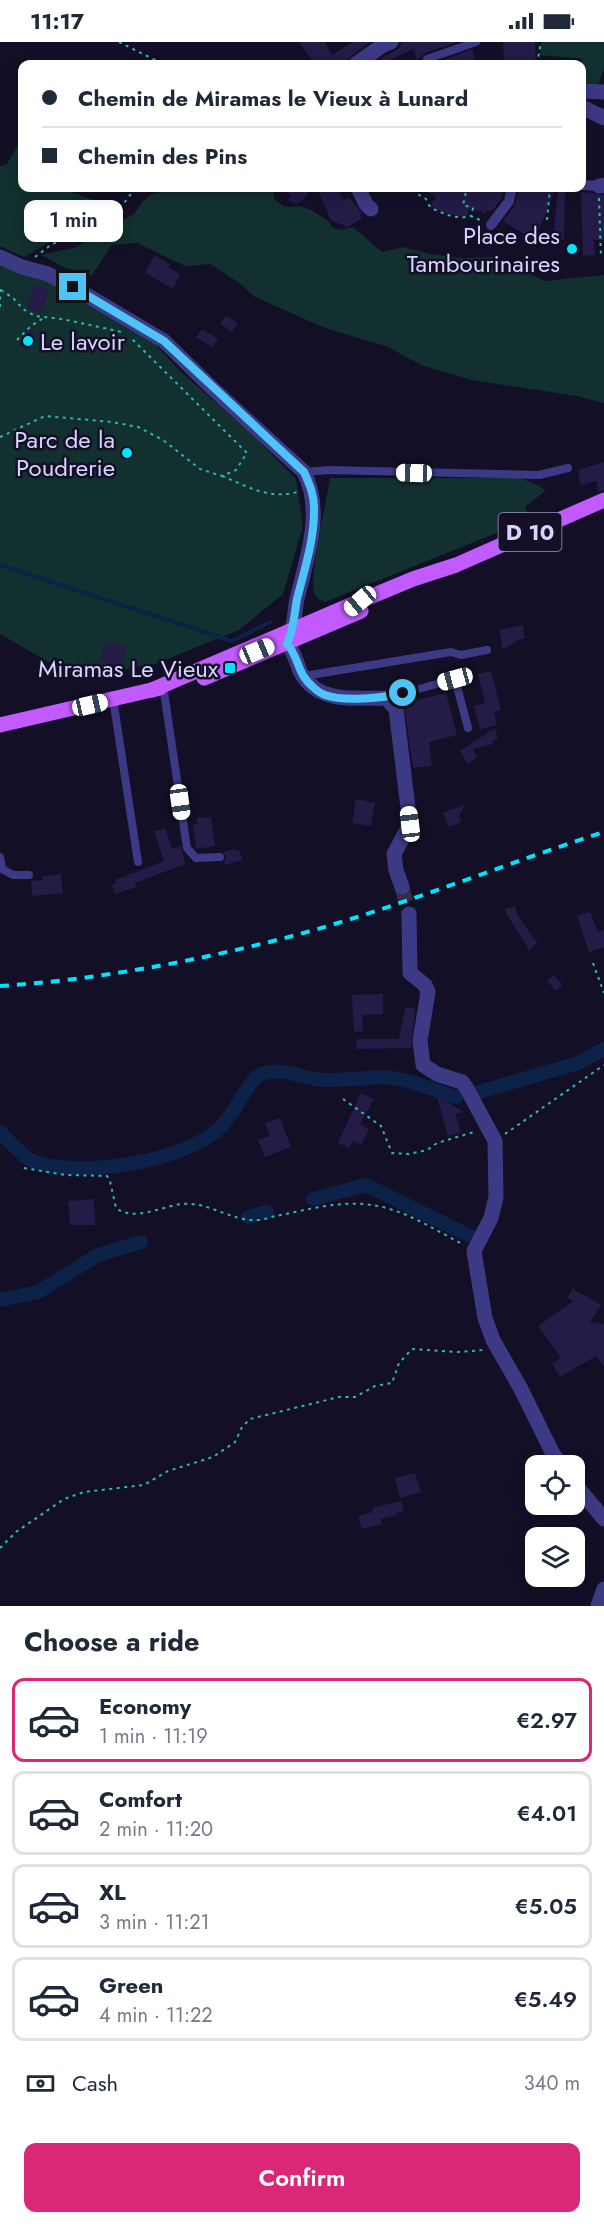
<!DOCTYPE html>
<meta charset="utf-8">
<style>
:root{--surface:#fff;--page:#f6f6f7;--text:#1f2937;--muted:#747a83;--line:#e0e1e3;--accent:#db2777}
body{margin:0;font-family:Jost,sans-serif;background:var(--page);color:var(--text);height:100vh;display:flex;flex-direction:column;font-size:22px;white-space:nowrap}
*{box-sizing:border-box;margin:0}
p{font-size:20px;color:var(--muted)}
.icon{flex:none;width:33px;height:33px;fill:none;stroke:currentColor;stroke-width:2;stroke-linecap:round;stroke-linejoin:round}
.map{position:relative;height:1564px;overflow:hidden}
.drawer{display:flex;flex-direction:column;background:var(--surface);flex:1}
.drawer>*{flex:none}
.banner{position:absolute;left:18px;top:18px;width:568px;height:132px;border-radius:12px;box-shadow:0 3px 15px #0003;display:grid;align-content:center;height:132px;padding:0 24px;background:var(--surface)}
.controls{position:absolute;left:525px;top:1413px;display:grid;gap:12px}
.controls a{display:grid;place-items:center;width:60px;height:60px;border-radius:12px;background:var(--surface);box-shadow:0 3px 15px #0003;font-size:30px}
.end{position:absolute;width:27px;height:27px;margin:-14px;border:8px solid #4fc3f7;background:#111;box-shadow:0 0 0 3px #111}
.from{border-radius:50%}
.bubble{position:absolute;height:42px;border-radius:12px;background:var(--surface);box-shadow:0 3px 15px #0003;font-size:20px;font-weight:600;line-height:42px;text-align:center}
.car{position:absolute;width:18px;height:36px;margin:-18px -9px;border-radius:8px;box-shadow:0 0 4px 2px #0007;background:linear-gradient(#fff 24%,#345 0 40%,#fff 0 76%,#345 0 86%,#fff 0)}
.banner b{display:flex;align-items:center;gap:21px;height:57px;font-size:22px}
.banner b+b{border-top:2px solid var(--line)}
.banner i{width:15px;height:15px;background:var(--text)}
ul{padding:0;list-style:none}
li{display:flex;align-items:center;gap:18px;height:84px;margin:0 12px 9px;padding:0 12px;border:3px solid var(--line);border-radius:12px}
li div{flex:1}
li b{display:block;font-size:22px}
li em{font-style:normal;font-weight:600}
li.active{border-color:var(--accent)}
li>.icon{width:54px;height:54px;stroke-width:1.5}
h2{padding:0 24px;font-size:27px;line-height:72px}
.pay{display:flex;align-items:center;gap:15px;height:66px;padding:0 24px;font-size:22px}
.pay p{margin-inline-start:auto}
.primary-button{display:flex;gap:12px;margin-top:auto;padding:12px 24px}
.primary-button a{flex:1;height:69px;border-radius:12px;background:var(--accent);color:#fff;font-size:24px;font-weight:600;line-height:69px;text-align:center}
.status{display:flex;justify-content:space-between;align-items:center;height:42px;padding:0 30px;background:var(--surface);direction:ltr}
.status svg{height:16px;fill:currentColor}
.map>svg:first-child{display:block}
.green{fill:#12302f}
.lines{fill:none;stroke-linecap:round;stroke-linejoin:round}
.stream{stroke:#0c2248;stroke-width:4}
.canal{stroke:#0c2248;stroke-width:14}
.building{fill:#241b47}
.minor-tunnel{stroke:#312d47;stroke-width:15;stroke-dasharray:15 8;stroke-linecap:butt}
.path{stroke:#2fb8b0;stroke-width:2;stroke-dasharray:3 4.5;stroke-linecap:butt}
.service{stroke:#3d3a85;stroke-width:8}
.pedestrian{stroke:#3d3a85;stroke-width:10}
.minor{stroke:#3d3a85;stroke-width:15}
.tertiary{stroke:#3d3a85;stroke-width:15}
.primary{stroke:#c25bff;stroke-width:15}
.rail{stroke:#00e5ff;stroke-width:4;stroke-dasharray:9 8;stroke-linecap:butt}
.route{stroke:#4fc3f7;stroke-width:8}
.poi-dot{fill:#00e5ff;stroke:#130f26;stroke-width:2}
.labels{text-anchor:middle;dominant-baseline:central;stroke-width:5;stroke-linejoin:round;paint-order:stroke}
.shield{fill:#130f26;stroke:#9e99be;stroke-width:1.5}
.shield-label{font-size:22px;font-weight:bold;fill:#d9d4ff}
.poi-label{font-size:24px;fill:#d9d4ff;stroke:#130f26;text-anchor:end}
</style>
<div class="status"><b>11:17</b><svg viewBox="0 0 49 12"><path d="M0 12V9h3v3zM5 12V6h3v6zM10 12V3h3v9zM15 12V0h3v12zM26 1h20v11H26zM47 4h2v5h-2z"/></svg></div>
<div class="map">
<svg width="604" height="1564" viewBox="0 0 604 1564">
<rect width="100%" height="100%" fill="#130f26"/>
<g class="green">
<polygon points="541,0 604,0 604,27 598,43 582,42 582,17 540,13"/>
<polygon points="17,104 22,112 22,146 61,146 90,157 108,162 71,188 24,215 0,204 0,124 7,122"/>
<polygon points="178,146 273,146 274,157 285,165 301,164 313,169 328,179 333,186 341,188 353,185 382,210 403,205 429,212 462,216 494,215 545,239 604,233 604,361 577,354 471,338 421,323 388,305 325,286 255,255 238,240 210,222 185,224 137,201 112,203 91,234 66,226 41,213 77,205 90,195 134,172 143,159 152,152"/>
<polygon points="0,222 53,240 139,285 180,329 254,394 296,437 303,484 283,552 239,588 155,622 76,636 0,592"/>
<path d="M330,436h190l20,8 5,5 -20,16 3,8 -17,12 -186,75c-5,-2 -9,-4 -11,-9 -5,-16 13,-94 16,-115z"/>
</g>
<g class="lines">
<polyline class="stream" points="0,523 232,599 270,580"/>
<g class="canal">
<polyline points="479,1050 578,1021 604,1007"/>
<path d="M0,1090c8,8 25,27 34,30 48,16 150,0 187,-35 13,-12 29,-50 40,-53 23,-8 40,5 62,6 23,1 46,-4 69,-2 20,2 45,14 65,19"/>
<polyline points="313,1157 366,1143 472,1195"/>
<polyline points="248,1175 267,1170"/>
<polyline points="0,1258 38,1250 98,1213 141,1200"/>
</g>
</g>
<g class="building">
<polygon points="299,0 325,0 332,13 353,0 370,0 341,22 315,22"/>
<polygon points="402,0 458,0 425,11 417,18 413,7 389,19 390,22 372,22 398,7"/>
<polygon points="503,0 535,0 536,22 504,22"/>
<polygon points="473,7 475,22 432,22"/>
<polygon points="283,146 303,146 309,152 297,162 288,158 291,154"/>
<polygon points="326,146 337,146 344,158 348,156 354,161 362,172 360,173 362,176 346,186 344,182 342,183 331,178 318,149"/>
<polygon points="421,146 504,146 502,156 492,169 486,168 486,171 470,166 466,175 445,171 430,164 436,155"/>
<polygon points="519,146 556,146 534,199 503,179 515,163"/>
<polygon points="558,146 565,146 564,198 553,198"/>
<polygon points="581,150 604,153 604,198 594,198 595,213 583,214"/>
<polygon points="154,213 170,222 168,225 180,232 173,247 145,231"/>
<polygon points="34,242 49,248 43,269 37,270 34,270 27,263"/>
<polygon points="226,273 238,282 232,290 220,281"/>
<polygon points="29,287 38,293 27,308 19,303"/>
<polygon points="202,287 218,297 212,305 196,295"/>
<polygon points="604,420 604,448 599,450 596,439 581,443 578,428"/>
<polygon points="523,583 525,596 516,599 503,608 499,588"/>
<polygon points="105,599 127,605 121,625 100,620"/>
<polygon points="491,629 501,668 494,670 497,683 480,687 474,664 485,661 478,632"/>
<polygon points="446,651 457,693 429,700 432,724 413,726 404,661"/>
<polygon points="495,686 498,697 492,699 493,702 473,707 477,715 468,722 460,709"/>
<polygon points="356,757 375,761 371,784 352,781"/>
<polygon points="466,762 459,774 461,780 449,785 443,771"/>
<polygon points="211,775 215,804 196,807 193,783 197,782 197,776"/>
<polygon points="165,786 172,807 181,804 185,822 135,841 136,845 115,852 112,843 116,841 115,838 164,819 154,789"/>
<polygon points="235,807 236,809 239,808 243,818 224,823 226,814 223,810"/>
<polygon points="61,832 63,851 32,854 31,839 43,838 42,835"/>
<polygon points="515,864 517,872 537,901 529,908 506,871 505,867"/>
<polygon points="590,870 598,890 604,887 604,905 589,910 577,874"/>
<polygon points="554,933 563,943 556,949 547,939"/>
<polygon points="383,952 383,972 362,973 363,989 354,990 352,953"/>
<polygon points="405,965 415,967 411,1006 356,1007 357,997 399,997"/>
<polygon points="361,1051 374,1057 360,1082 369,1087 361,1103 353,1099 349,1106 338,1101"/>
<polygon points="437,1054 464,1070 455,1072 461,1090 448,1094"/>
<polygon points="280,1076 291,1105 265,1115 258,1098 270,1094 265,1081"/>
<polygon points="94,1157 95,1183 70,1183 68,1159"/>
<polygon points="573,1247 601,1263 590,1280 604,1282 604,1325 596,1314 560,1335 552,1322 561,1316 538,1284 573,1259 567,1256"/>
<polygon points="415,1431 421,1450 400,1456 395,1436"/>
<polygon points="401,1459 404,1469 396,1471 397,1473 381,1477 382,1482 362,1487 358,1474 373,1470 372,1466"/>
</g>
<g class="lines">
<polyline class="minor-tunnel" points="402,845 409,872"/>
<g class="path">
<polyline points="119,0 155,18 159,22"/>
<polyline points="537,22 541,0"/>
<path d="M424,146l-5,7 7,4 4,8c13,7 27,13 41,9"/>
<polyline points="461,146 466,150 463,163 473,166 471,174 482,179"/>
<polyline points="599,156 601,216"/>
<polyline points="547,178 550,146"/>
<polyline points="35,215 48,205 124,161 134,148 165,146"/>
<polyline points="1,248 13,256 23,267 35,274 62,277 122,290"/>
<polyline points="0,265 0,247"/>
<polyline points="17,298 31,284 45,275"/>
<polyline points="0,395 45,374 112,380 138,385 163,398 200,427 222,434 236,428 247,411 131,296"/>
<path d="M222,434c25,10 47,24 75,16"/>
<polyline points="593,921 604,951"/>
<polyline points="343,1057 381,1084 392,1111 409,1112 427,1108 437,1101 474,1090"/>
<polyline points="505,1092 604,1023"/>
<path d="M24,1126l42,7 41,1 3,5 6,27c18,14 46,-2 66,-4 26,-3 50,18 76,16 6,0 12,-3 18,-4 30,-6 64,-16 95,-11 33,4 64,25 93,40"/>
<polyline points="0,1506 16,1490 64,1457 84,1450 144,1443 168,1429 213,1415 235,1400 242,1385 250,1377 339,1355 355,1355 375,1344 392,1341 399,1321 412,1307 458,1310 484,1308"/>
</g>
<g class="service">
<polyline points="426,22 427,17 476,0"/>
<polyline points="304,430 329,428 539,433 568,426"/>
<polyline points="304,634 451,610 461,613 487,608"/>
<polyline points="163,643 187,806 196,816 220,815"/>
<polyline points="386,656 455,637 468,686"/>
<polyline points="113,657 138,820"/>
<polyline points="0,815 2,827 13,833 29,833"/>
</g>
<g class="pedestrian">
<polyline points="582,143 599,144"/>
<polyline points="491,183 509,159 512,146"/>
</g>
<g class="minor">
<polyline points="356,22 383,3 391,0"/>
<polyline points="582,49 604,50"/>
<polyline points="582,65 604,76"/>
<polyline points="599,144 604,143"/>
<polyline points="358,146 366,162 371,167"/>
<path d="M296,593l-9,9c8,8 9,19 14,29 17,31 55,25 85,25l10,11 14,115 -16,30 2,16 6,17"/>
<polyline points="409,872 410,931 425,943 428,950 420,999 423,1023 437,1032 462,1040 466,1045 495,1099 496,1155 491,1176 474,1209 485,1276 493,1298 521,1347 552,1410 562,1424"/>
<polyline points="574,1441 604,1477"/>
<polyline points="598,1564 604,1547"/>
</g>
<path class="tertiary" d="M0,215l22,10 26,7 25,13 91,54 47,46 93,85c20,40 3,85 -7,127 -3,14 -2,27 -8,40"/>
<g class="primary">
<polyline points="204,636 361,569"/>
<polyline points="152,648 360,559 413,537 456,523 604,458"/>
<polyline points="0,683 160,646"/>
</g>
<path class="rail" d="M0,944c93,-6 186,-23 277,-46 111,-28 218,-73 327,-108"/>
</g>
<g class="lines">
<path class="route" d="M73,245l91,54 140,131c6,13 11,25 10,40 0,29 -10,59 -17,87 -3,16 -3,30 -10,45 9,9 10,22 17,33 4,6 13,15 21,18 19,7 58,3 78,-2"/>
</g>
<g class="poi-dot">
<circle cx="572" cy="207" r="6"/>
<circle cx="28" cy="299" r="6"/>
<circle cx="127" cy="411" r="6"/>
<rect x="224" y="620" width="12" height="12" rx="3"/>
</g>
<g class="labels">
<rect class="shield" x="498.5" y="471" width="63" height="38" rx="4.5"/>
<g class="shield-label">
<text x="530" y="490">D 10</text>
</g>
<g class="poi-label">
<text x="560" y="193">Place des<tspan x="560" dy="28">Tambourinaires</tspan></text>
<text x="40" y="299" text-anchor="start">Le lavoir</text>
<text x="115" y="397">Parc de la<tspan x="115" dy="28">Poudrerie</tspan></text>
<text x="218" y="626">Miramas Le Vieux</text>
</g>
</g>
</svg>
<div class="controls">
<a><svg class="icon" aria-label="locate" viewBox="0 0 24 24"><circle cx="12" cy="12" r="6"/><path d="M12 2v4M12 18v4M2 12h4M18 12h4"/></svg></a>
<a><svg class="icon" aria-label="layers" viewBox="0 0 24 24"><path d="M12 4l9 5-9 5-9-5zM3 14l9 5 9-5"/></svg></a>
</div>
<i class="end from" style="left:403px;top:651px"></i>
<i class="end" style="left:73px;top:245px"></i>
<div class="bubble" style="left:24px;top:158px;width:99px">1 min</div>
<i class="car" style="left:414px;top:431px;rotate:271deg"></i>
<i class="car" style="left:360px;top:559px;rotate:230deg"></i>
<i class="car" style="left:257px;top:609px;rotate:67deg"></i>
<i class="car" style="left:455px;top:637px;rotate:255deg"></i>
<i class="car" style="left:90px;top:663px;rotate:77deg"></i>
<i class="car" style="left:180px;top:760px;rotate:172deg"></i>
<i class="car" style="left:410px;top:782px;rotate:353deg"></i>
<div class="banner">
<b><i class="from"></i>Chemin de Miramas le Vieux à Lunard</b>
<b><i></i>Chemin des Pins</b>
</div>
</div>
<section class="drawer">
<h2>Choose a ride</h2>
<ul>
<li class="active"><svg class="icon" aria-label="car" viewBox="0 0 24 24"><path d="M5 17H2v-5l4-1 3-4h7l3 4 3 1v5h-3M9 17h6M6 11h13"/><circle cx="7" cy="17" r="2"/><circle cx="17" cy="17" r="2"/></svg><div><b>Economy</b><p>1 min · 11:19</p></div><em>€2.97</em></li>
<li><svg class="icon" aria-label="car" viewBox="0 0 24 24"><path d="M5 17H2v-5l4-1 3-4h7l3 4 3 1v5h-3M9 17h6M6 11h13"/><circle cx="7" cy="17" r="2"/><circle cx="17" cy="17" r="2"/></svg><div><b>Comfort</b><p>2 min · 11:20</p></div><em>€4.01</em></li>
<li><svg class="icon" aria-label="car" viewBox="0 0 24 24"><path d="M5 17H2v-5l4-1 3-4h7l3 4 3 1v5h-3M9 17h6M6 11h13"/><circle cx="7" cy="17" r="2"/><circle cx="17" cy="17" r="2"/></svg><div><b>XL</b><p>3 min · 11:21</p></div><em>€5.05</em></li>
<li><svg class="icon" aria-label="car" viewBox="0 0 24 24"><path d="M5 17H2v-5l4-1 3-4h7l3 4 3 1v5h-3M9 17h6M6 11h13"/><circle cx="7" cy="17" r="2"/><circle cx="17" cy="17" r="2"/></svg><div><b>Green</b><p>4 min · 11:22</p></div><em>€5.49</em></li>
</ul>
<div class="pay"><svg class="icon" aria-label="cash" viewBox="0 0 24 24"><path d="M3 7h18v10H3z"/><circle cx="12" cy="12" r="2"/></svg>Cash<p>340 m</p></div>
<div class="primary-button"><a>Confirm</a></div>
</section>
